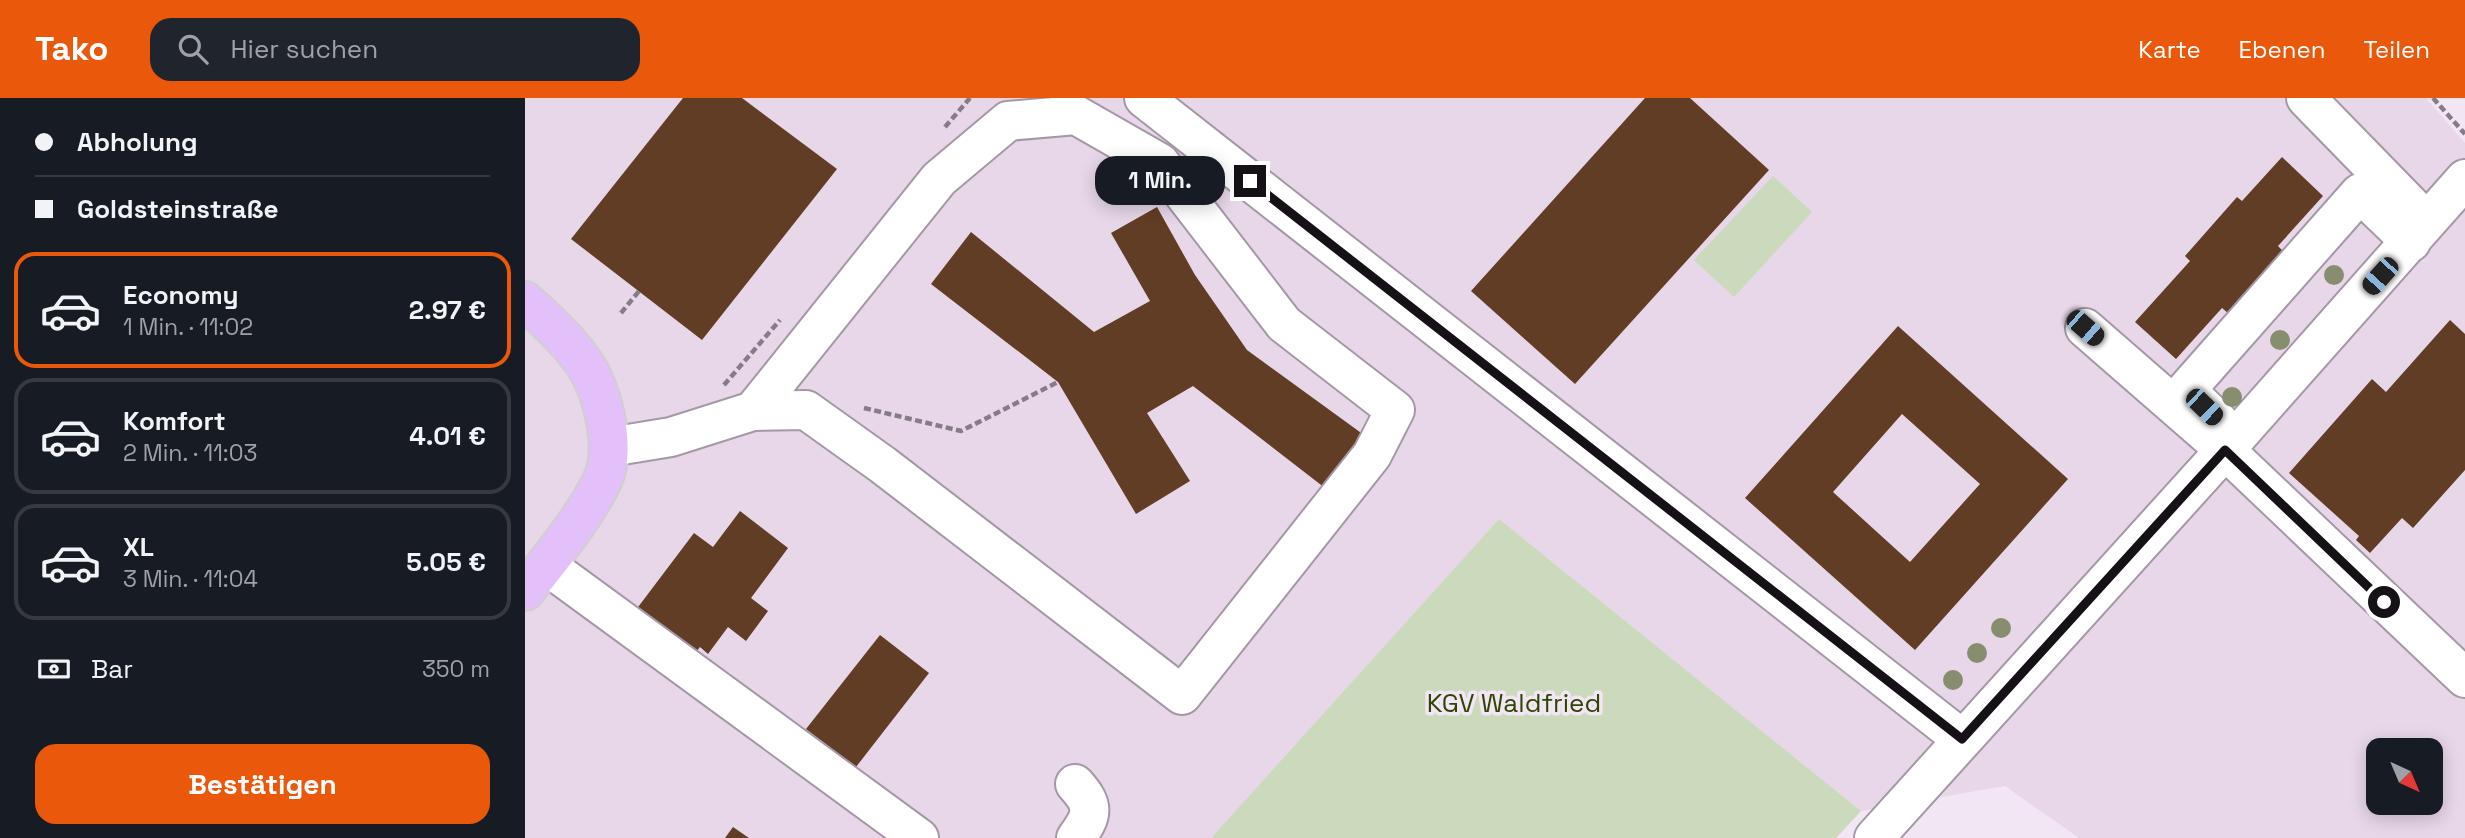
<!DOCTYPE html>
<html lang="de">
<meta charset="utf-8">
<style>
:root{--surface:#171b24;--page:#20242c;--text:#f1f3f6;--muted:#9ea1a6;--line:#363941;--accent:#ea580c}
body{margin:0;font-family:"Space Grotesk",sans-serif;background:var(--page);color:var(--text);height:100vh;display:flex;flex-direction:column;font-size:26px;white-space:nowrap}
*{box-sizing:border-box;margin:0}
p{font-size:23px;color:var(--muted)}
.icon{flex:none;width:38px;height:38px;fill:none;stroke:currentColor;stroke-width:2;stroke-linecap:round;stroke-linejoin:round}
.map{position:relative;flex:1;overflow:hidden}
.details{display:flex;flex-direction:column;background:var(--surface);width:525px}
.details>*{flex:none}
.hud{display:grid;align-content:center;height:154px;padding:0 35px;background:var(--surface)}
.needle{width:46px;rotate:136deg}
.tools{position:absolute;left:1841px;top:640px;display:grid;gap:14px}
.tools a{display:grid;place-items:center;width:77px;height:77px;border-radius:14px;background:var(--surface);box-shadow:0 4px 18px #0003;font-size:35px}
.end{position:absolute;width:32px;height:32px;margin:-16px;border:9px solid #151116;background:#fff;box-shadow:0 0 0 4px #fff}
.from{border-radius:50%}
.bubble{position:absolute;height:49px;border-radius:21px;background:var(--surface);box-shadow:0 4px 18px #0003;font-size:23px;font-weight:600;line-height:49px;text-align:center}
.car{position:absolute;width:21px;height:42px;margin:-21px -10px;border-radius:9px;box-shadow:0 0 5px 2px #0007;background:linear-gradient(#222 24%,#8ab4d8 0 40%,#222 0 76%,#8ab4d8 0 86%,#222 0)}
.hud b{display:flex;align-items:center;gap:24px;height:66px;font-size:26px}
.hud b+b{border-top:2px solid var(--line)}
.hud i{width:18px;height:18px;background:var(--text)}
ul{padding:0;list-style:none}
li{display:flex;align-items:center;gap:21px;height:116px;margin:0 14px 10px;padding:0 21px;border:4px solid var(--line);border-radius:21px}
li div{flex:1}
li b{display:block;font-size:26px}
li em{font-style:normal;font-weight:600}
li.selected{border-color:var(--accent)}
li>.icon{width:63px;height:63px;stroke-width:1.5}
.pay{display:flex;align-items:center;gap:18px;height:77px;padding:0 35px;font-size:26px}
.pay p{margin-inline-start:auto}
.primary-button{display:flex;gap:14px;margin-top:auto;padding:14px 35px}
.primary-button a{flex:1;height:80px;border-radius:21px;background:var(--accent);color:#fff;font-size:28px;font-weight:600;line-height:80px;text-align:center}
header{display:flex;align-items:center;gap:42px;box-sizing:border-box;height:98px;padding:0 35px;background:var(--accent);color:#fff}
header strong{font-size:33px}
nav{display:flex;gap:38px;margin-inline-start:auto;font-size:24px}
.search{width:490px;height:63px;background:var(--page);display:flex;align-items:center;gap:18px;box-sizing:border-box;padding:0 24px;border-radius:21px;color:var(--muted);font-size:26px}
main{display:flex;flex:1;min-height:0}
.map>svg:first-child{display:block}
.commercial{fill:#e7d7e8;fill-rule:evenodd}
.green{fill:#cbd9bd}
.building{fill:#623d26;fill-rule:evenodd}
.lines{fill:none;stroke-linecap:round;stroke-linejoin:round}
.minor-casing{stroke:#a498a6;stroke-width:42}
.major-casing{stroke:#d0cfd0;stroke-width:42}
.path{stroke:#857c86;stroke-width:4.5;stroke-dasharray:7 3.5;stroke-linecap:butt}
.minor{stroke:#fff;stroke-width:38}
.major{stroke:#e3c0f9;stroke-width:38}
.tree{fill:#878e6f}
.route{stroke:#151116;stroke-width:9}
.labels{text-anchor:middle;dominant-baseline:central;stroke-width:7;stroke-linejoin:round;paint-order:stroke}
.park-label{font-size:26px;fill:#2e4602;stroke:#f3e6f4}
</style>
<header>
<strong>Tako</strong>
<div class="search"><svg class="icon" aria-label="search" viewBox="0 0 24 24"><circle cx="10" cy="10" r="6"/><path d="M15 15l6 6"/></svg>Hier suchen</div>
<nav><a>Karte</a><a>Ebenen</a><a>Teilen</a></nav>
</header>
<main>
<section class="details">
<div class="hud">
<b><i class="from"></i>Abholung</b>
<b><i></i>Goldsteinstraße</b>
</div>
<ul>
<li class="selected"><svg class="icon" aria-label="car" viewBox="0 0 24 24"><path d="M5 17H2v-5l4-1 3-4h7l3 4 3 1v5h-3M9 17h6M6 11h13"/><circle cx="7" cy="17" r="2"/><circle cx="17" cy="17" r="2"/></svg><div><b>Economy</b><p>1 Min. · 11:02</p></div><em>2.97 €</em></li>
<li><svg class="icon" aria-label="car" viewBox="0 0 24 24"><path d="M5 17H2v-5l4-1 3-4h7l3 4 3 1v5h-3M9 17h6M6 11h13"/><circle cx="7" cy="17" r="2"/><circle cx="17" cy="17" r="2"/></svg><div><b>Komfort</b><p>2 Min. · 11:03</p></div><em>4.01 €</em></li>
<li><svg class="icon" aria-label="car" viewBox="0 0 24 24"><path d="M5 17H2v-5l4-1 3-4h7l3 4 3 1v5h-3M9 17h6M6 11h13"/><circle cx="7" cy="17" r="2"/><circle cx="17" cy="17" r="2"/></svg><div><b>XL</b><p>3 Min. · 11:04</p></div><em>5.05 €</em></li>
</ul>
<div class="pay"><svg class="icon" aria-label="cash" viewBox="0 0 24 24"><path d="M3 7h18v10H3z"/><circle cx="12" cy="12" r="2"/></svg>Bar<p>350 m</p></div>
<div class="primary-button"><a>Bestätigen</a></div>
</section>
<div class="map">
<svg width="1940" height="740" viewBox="0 0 1940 740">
<rect width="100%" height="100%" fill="#f3e6f4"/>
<path class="commercial" d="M0,0h1901l39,45v695h-386l-74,-52 -144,25 -362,-292 -288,319h-686zM1853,653h53v52h-53z"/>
<g class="green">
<polygon points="1248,78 1287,114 1209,199 1169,162"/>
<polygon points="974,421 1336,713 1311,740 686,740"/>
</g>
<g class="building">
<polygon points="158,0 217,0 312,71 177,242 46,141"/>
<polygon points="1120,0 1165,0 1244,72 1050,286 946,193"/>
<polygon points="1757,59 1798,98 1753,148 1765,160 1710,221 1697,210 1651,261 1610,224 1665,163 1660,158 1712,99 1717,103"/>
<polygon points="632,109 670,177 722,252 839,337 800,390 668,288 622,315 665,383 611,416 533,284 406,186 446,134 569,234 625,203 586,135"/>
<polygon points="1925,222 1940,236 1940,372 1888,430 1877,420 1845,455 1831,442 1834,438 1764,375 1847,281 1861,294"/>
<path d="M1373,228l170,153 -153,171 -170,-152zM1377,316l78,70 -70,78 -77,-70z"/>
<polygon points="215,413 263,450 226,500 243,513 221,543 203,529 183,556 175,549 153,577 95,533 169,435 188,449"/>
<polygon points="355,537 404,575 331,669 281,631"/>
<polygon points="208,729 224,740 200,740"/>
</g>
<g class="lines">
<g class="minor-casing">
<g id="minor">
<polyline points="619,0 1437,641"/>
<polyline points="1781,0 1901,123"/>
<polyline points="1560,230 1700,352 1940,580"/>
<polyline points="1694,324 1661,292 1835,95 1886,144"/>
<polyline points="85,349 146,339 228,313 414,81 483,23 551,17 635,65 759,226 870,312 847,357 657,597 358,367 281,312 228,313"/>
<polyline points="21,467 394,740"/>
<path d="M550,686c20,22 18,31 1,54"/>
<polyline points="1349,740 1700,352 1940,81"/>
</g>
</g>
<g class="major-casing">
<path id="major" d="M0,203c20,18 40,36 56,58 21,28 37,89 21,122 -19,39 -50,75 -77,110"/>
</g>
<g class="path">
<polyline points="1908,0 1940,36"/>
<polyline points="420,29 445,0"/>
<polyline points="96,215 114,193"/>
<polyline points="199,287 255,222"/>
<polyline points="339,310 436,333 533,284"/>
</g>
<use href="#minor" class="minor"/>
<use href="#major" class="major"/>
</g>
<g class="tree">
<circle cx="1809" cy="177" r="10"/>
<circle cx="1755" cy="242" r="10"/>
<circle cx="1707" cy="299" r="10"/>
<circle cx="1476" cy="530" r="10"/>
<circle cx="1452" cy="555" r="10"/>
<circle cx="1428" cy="582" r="10"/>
</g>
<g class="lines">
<polyline class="route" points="725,83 1437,641 1700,352 1859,504"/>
</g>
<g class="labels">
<g class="park-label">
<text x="989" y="605">KGV Waldfried</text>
</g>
</g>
</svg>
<div class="tools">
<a><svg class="needle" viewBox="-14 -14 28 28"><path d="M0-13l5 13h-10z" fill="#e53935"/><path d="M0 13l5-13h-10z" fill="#9ea1a6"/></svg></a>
</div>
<i class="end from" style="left:1859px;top:504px"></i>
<i class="end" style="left:725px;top:83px"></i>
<div class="bubble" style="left:570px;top:58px;width:130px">1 Min.</div>
<i class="car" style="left:1855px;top:178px;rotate:222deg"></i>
<i class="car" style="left:1560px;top:230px;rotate:131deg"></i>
<i class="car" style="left:1679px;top:309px;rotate:134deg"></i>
</div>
</main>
